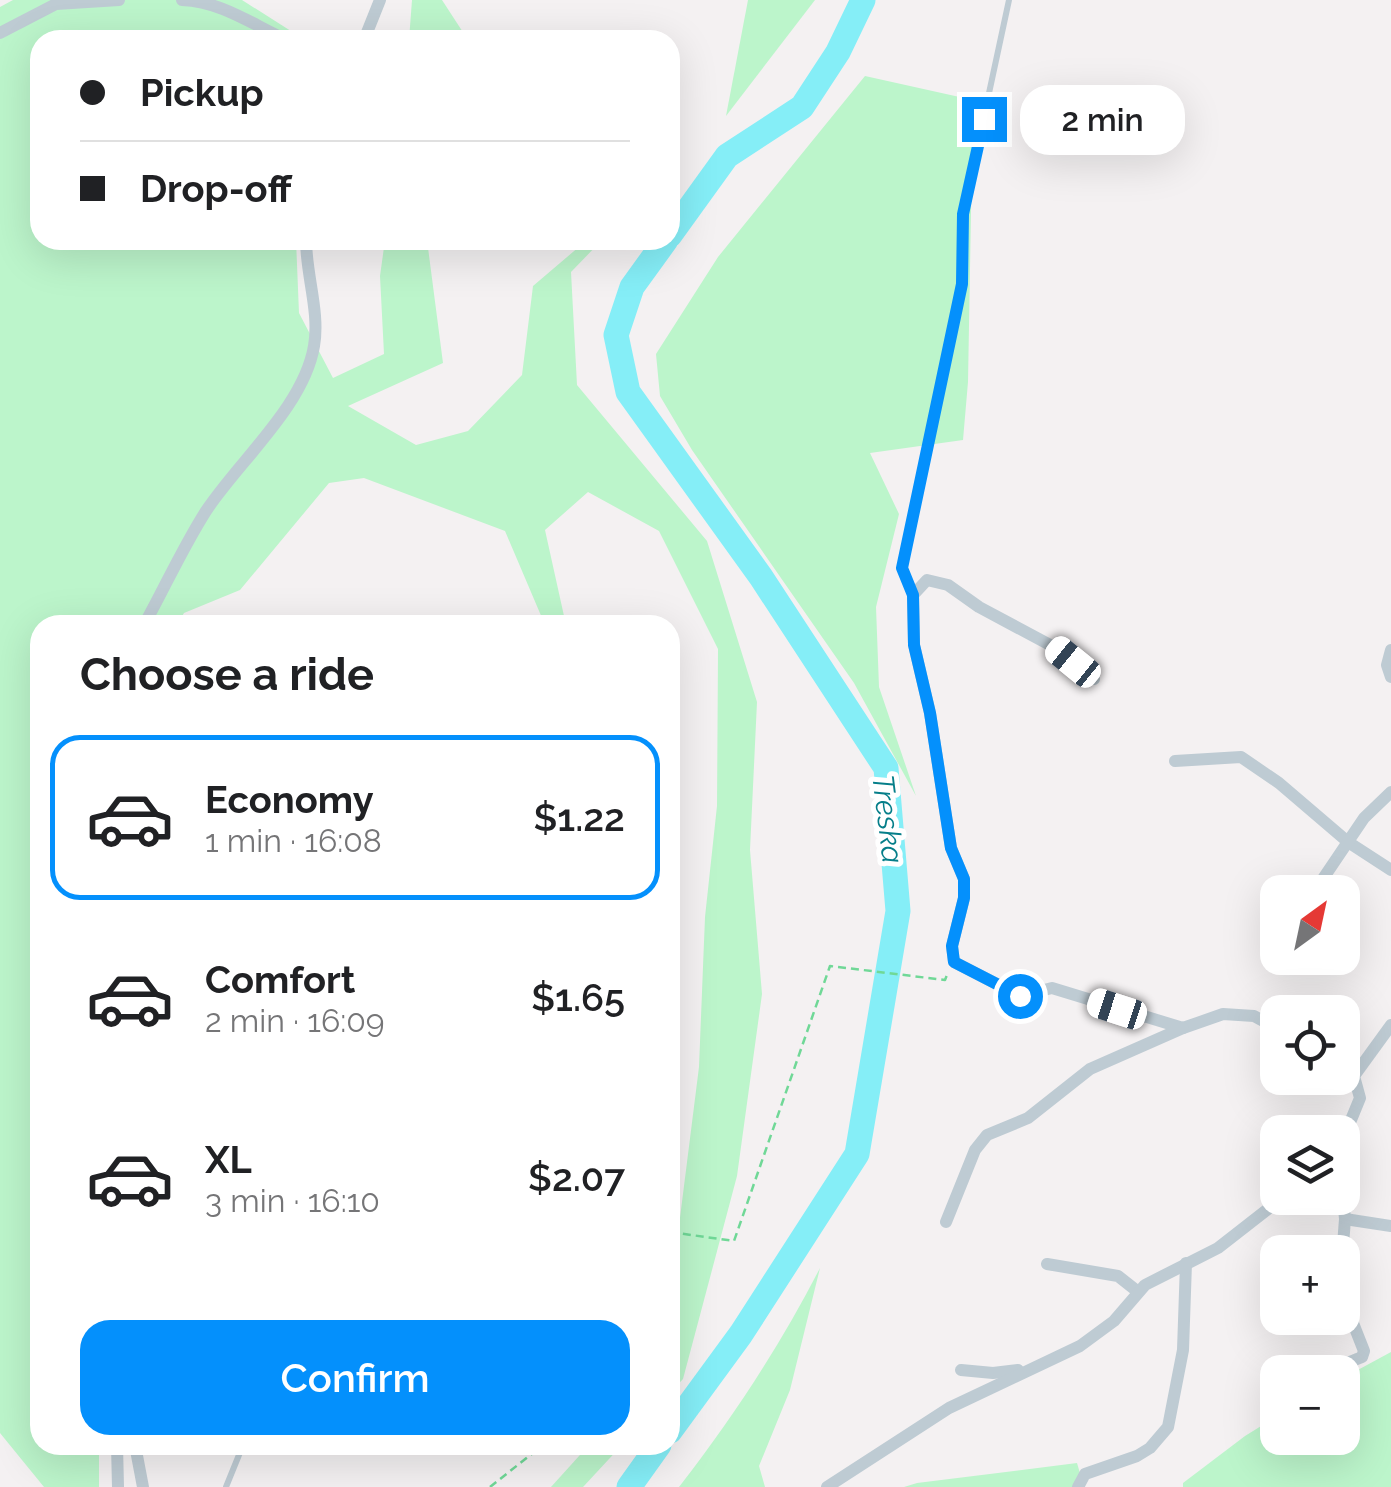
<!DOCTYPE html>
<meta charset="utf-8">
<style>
:root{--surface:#fff;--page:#f2f2f2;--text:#202124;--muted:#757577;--line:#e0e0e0;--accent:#0490fc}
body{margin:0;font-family:Raleway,sans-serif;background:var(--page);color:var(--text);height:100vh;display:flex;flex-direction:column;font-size:38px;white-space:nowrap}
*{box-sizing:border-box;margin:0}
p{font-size:32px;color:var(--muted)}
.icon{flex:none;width:55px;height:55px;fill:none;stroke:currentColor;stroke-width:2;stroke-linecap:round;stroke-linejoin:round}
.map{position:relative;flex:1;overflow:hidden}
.panel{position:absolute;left:30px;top:615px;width:650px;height:840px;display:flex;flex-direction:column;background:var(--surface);border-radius:30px;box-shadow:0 10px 40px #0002}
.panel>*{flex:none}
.guide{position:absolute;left:30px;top:30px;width:650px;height:220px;border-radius:30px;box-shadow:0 10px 40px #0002;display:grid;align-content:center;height:220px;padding:0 50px;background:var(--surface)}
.needle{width:65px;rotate:33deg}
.fabs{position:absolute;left:1260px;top:875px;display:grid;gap:20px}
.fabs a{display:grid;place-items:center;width:100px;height:100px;border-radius:20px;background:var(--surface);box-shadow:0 10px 40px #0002;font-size:50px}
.end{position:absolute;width:45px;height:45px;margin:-22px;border:12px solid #0490fc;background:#fff;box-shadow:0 0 0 5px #fff}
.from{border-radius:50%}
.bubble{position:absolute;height:70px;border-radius:30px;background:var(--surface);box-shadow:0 10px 40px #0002;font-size:32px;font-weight:600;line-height:70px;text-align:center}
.car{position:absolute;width:30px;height:60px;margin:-30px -15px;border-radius:12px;box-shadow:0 0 8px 2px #0007;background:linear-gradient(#fff 24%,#345 0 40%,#fff 0 76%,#345 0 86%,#fff 0)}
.guide b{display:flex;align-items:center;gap:35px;height:95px;font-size:38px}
.guide b+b{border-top:2px solid var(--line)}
.guide i{width:25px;height:25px;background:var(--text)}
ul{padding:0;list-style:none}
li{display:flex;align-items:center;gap:30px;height:165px;margin:0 20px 15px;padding:0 30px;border:5px solid transparent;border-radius:30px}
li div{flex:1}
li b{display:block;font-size:38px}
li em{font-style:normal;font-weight:600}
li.active{border-color:var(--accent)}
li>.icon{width:90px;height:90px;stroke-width:1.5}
h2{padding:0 50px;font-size:45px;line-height:120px}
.cta{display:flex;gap:20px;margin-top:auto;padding:20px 50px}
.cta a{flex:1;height:115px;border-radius:30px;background:var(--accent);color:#fff;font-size:40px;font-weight:600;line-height:115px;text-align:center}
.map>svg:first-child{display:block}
.green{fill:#bcf5cb}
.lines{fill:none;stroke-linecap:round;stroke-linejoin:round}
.river{stroke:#85eef7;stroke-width:25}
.path{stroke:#70d897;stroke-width:2.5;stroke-dasharray:8 5;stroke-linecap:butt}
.service{stroke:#becbd3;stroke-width:6}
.minor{stroke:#becbd3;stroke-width:12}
.route{stroke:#0490fc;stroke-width:12}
.labels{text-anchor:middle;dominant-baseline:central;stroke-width:10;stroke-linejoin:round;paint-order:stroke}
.water-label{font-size:30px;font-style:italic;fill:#057e89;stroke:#fff}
</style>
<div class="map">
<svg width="1391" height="1487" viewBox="0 0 1391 1487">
<rect width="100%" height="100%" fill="#f4f1f2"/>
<g class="green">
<polygon points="13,0 242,0 305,40 40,40 40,240 296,240 299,313 333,378 384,354 380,276 385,240 427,240 443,363 348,406 416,445 468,431 522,375 533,286 587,240 602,240 571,272 577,385 707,541 757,702 750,850 762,994 737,1176 683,1379 670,1393 670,1297 699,1067 705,917 717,806 718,649 659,531 588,492 545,530 566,625 545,625 505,531 364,478 329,483 240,590 184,613 177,625 40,625 40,1445 99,1445 99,1487 44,1487 0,1433 0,7"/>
<polygon points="412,0 442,0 468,40 409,40"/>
<polygon points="748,0 815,0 726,116"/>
<polygon points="865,76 973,100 968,382 963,440 870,453 899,514 876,607 879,687 916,796 854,683 692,450 660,396 656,354 718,257"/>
<path d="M820,1268l-30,122 -31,76 6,21h-86c53,-68 102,-143 141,-219z"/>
<polygon points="1391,1352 1391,1487 1183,1487 1183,1483 1245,1436 1277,1416 1278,1438 1342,1438 1343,1378"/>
<polygon points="589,1445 622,1445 583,1487 551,1487"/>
<polygon points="1077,1463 1084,1487 904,1487 917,1483"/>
</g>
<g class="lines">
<g class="river">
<polyline points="670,235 727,156 802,107 838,52 863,0"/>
<polyline points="666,240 632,287 616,335 628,392 761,577 886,768 898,911 857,1154 741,1334 670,1431"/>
<polyline points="629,1487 659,1445"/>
</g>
<g class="path">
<polyline points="670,1232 734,1241 830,966 945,980 947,975"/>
<polyline points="490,1487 543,1445"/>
</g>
<g class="service">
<polyline points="912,594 902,569 962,284 963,214 1009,0"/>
<polyline points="226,1487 243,1445"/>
</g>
<g class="minor">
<path d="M182,0c41,2 69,24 105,40"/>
<polyline points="0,33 56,4 119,0"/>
<polyline points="364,40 380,0"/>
<path d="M144,625c21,-38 39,-78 62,-114 33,-50 98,-105 108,-165 6,-34 -8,-71 -8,-106"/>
<polyline points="1391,650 1387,665 1391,677"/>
<polyline points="1094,679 1052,646 979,607 948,585 927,580 913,595 914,645 930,713 951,848 964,879 964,898 952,946 954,962 1020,996 1052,988 1183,1028 1223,1014 1254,1016 1278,1029"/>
<polyline points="1175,761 1241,757 1279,783 1348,842 1391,870"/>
<polyline points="1314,892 1364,818 1391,792"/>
<polyline points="1342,1142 1360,1098 1354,1076 1391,1025"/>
<polyline points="1342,1187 1345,1219 1342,1258"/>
<polyline points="1345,1219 1391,1226"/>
<polyline points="946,1222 975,1150 987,1135 1028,1118 1090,1069 1183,1028"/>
<polyline points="1047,1264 1118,1276 1137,1291"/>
<polyline points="961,1370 993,1373 1018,1370"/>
<polyline points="1325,1372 1362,1357 1364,1351 1351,1318 1342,1262"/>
<polyline points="117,1445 118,1487"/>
<polyline points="135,1445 143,1487"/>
<polyline points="827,1487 949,1408 1080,1346 1114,1321 1145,1285 1218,1248 1282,1198"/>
<polyline points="1078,1487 1085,1474 1137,1456 1150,1448 1168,1427 1183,1350 1186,1263"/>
</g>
</g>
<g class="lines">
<polyline class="route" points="984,119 963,214 962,284 902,568 913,595 914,645 930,713 951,848 964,879 964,898 952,946 954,962 1020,996"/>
</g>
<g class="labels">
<g class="water-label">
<text transform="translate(888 819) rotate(83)">Treska</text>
</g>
</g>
</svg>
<div class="fabs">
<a><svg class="needle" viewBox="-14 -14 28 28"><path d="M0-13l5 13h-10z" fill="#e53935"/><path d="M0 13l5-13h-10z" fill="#757577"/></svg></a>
<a><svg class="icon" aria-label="locate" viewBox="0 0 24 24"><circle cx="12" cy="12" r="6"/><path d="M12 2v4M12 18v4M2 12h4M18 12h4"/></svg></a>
<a><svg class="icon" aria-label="layers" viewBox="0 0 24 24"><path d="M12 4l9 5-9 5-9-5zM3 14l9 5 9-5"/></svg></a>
<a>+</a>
<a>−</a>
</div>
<i class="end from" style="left:1020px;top:996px"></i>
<i class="end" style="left:984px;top:119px"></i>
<div class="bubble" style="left:1020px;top:85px;width:165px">2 min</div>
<i class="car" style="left:1073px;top:662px;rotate:309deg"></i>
<i class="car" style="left:1117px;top:1009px;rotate:288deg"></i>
<div class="guide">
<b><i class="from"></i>Pickup</b>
<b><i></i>Drop-off</b>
</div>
<section class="panel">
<h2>Choose a ride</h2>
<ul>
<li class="active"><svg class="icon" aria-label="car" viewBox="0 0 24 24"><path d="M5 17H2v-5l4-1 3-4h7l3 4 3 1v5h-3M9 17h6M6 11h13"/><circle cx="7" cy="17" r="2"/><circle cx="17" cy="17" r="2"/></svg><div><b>Economy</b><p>1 min · 16:08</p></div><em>$1.22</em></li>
<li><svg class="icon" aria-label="car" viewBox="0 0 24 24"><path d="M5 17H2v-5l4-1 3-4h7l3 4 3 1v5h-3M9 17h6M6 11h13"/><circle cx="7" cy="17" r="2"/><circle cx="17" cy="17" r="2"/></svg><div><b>Comfort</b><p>2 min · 16:09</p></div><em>$1.65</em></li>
<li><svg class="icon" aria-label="car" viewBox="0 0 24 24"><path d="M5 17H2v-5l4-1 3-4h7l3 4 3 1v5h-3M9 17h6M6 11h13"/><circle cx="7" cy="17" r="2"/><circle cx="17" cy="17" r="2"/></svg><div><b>XL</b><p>3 min · 16:10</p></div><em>$2.07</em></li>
</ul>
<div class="cta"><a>Confirm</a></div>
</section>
</div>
